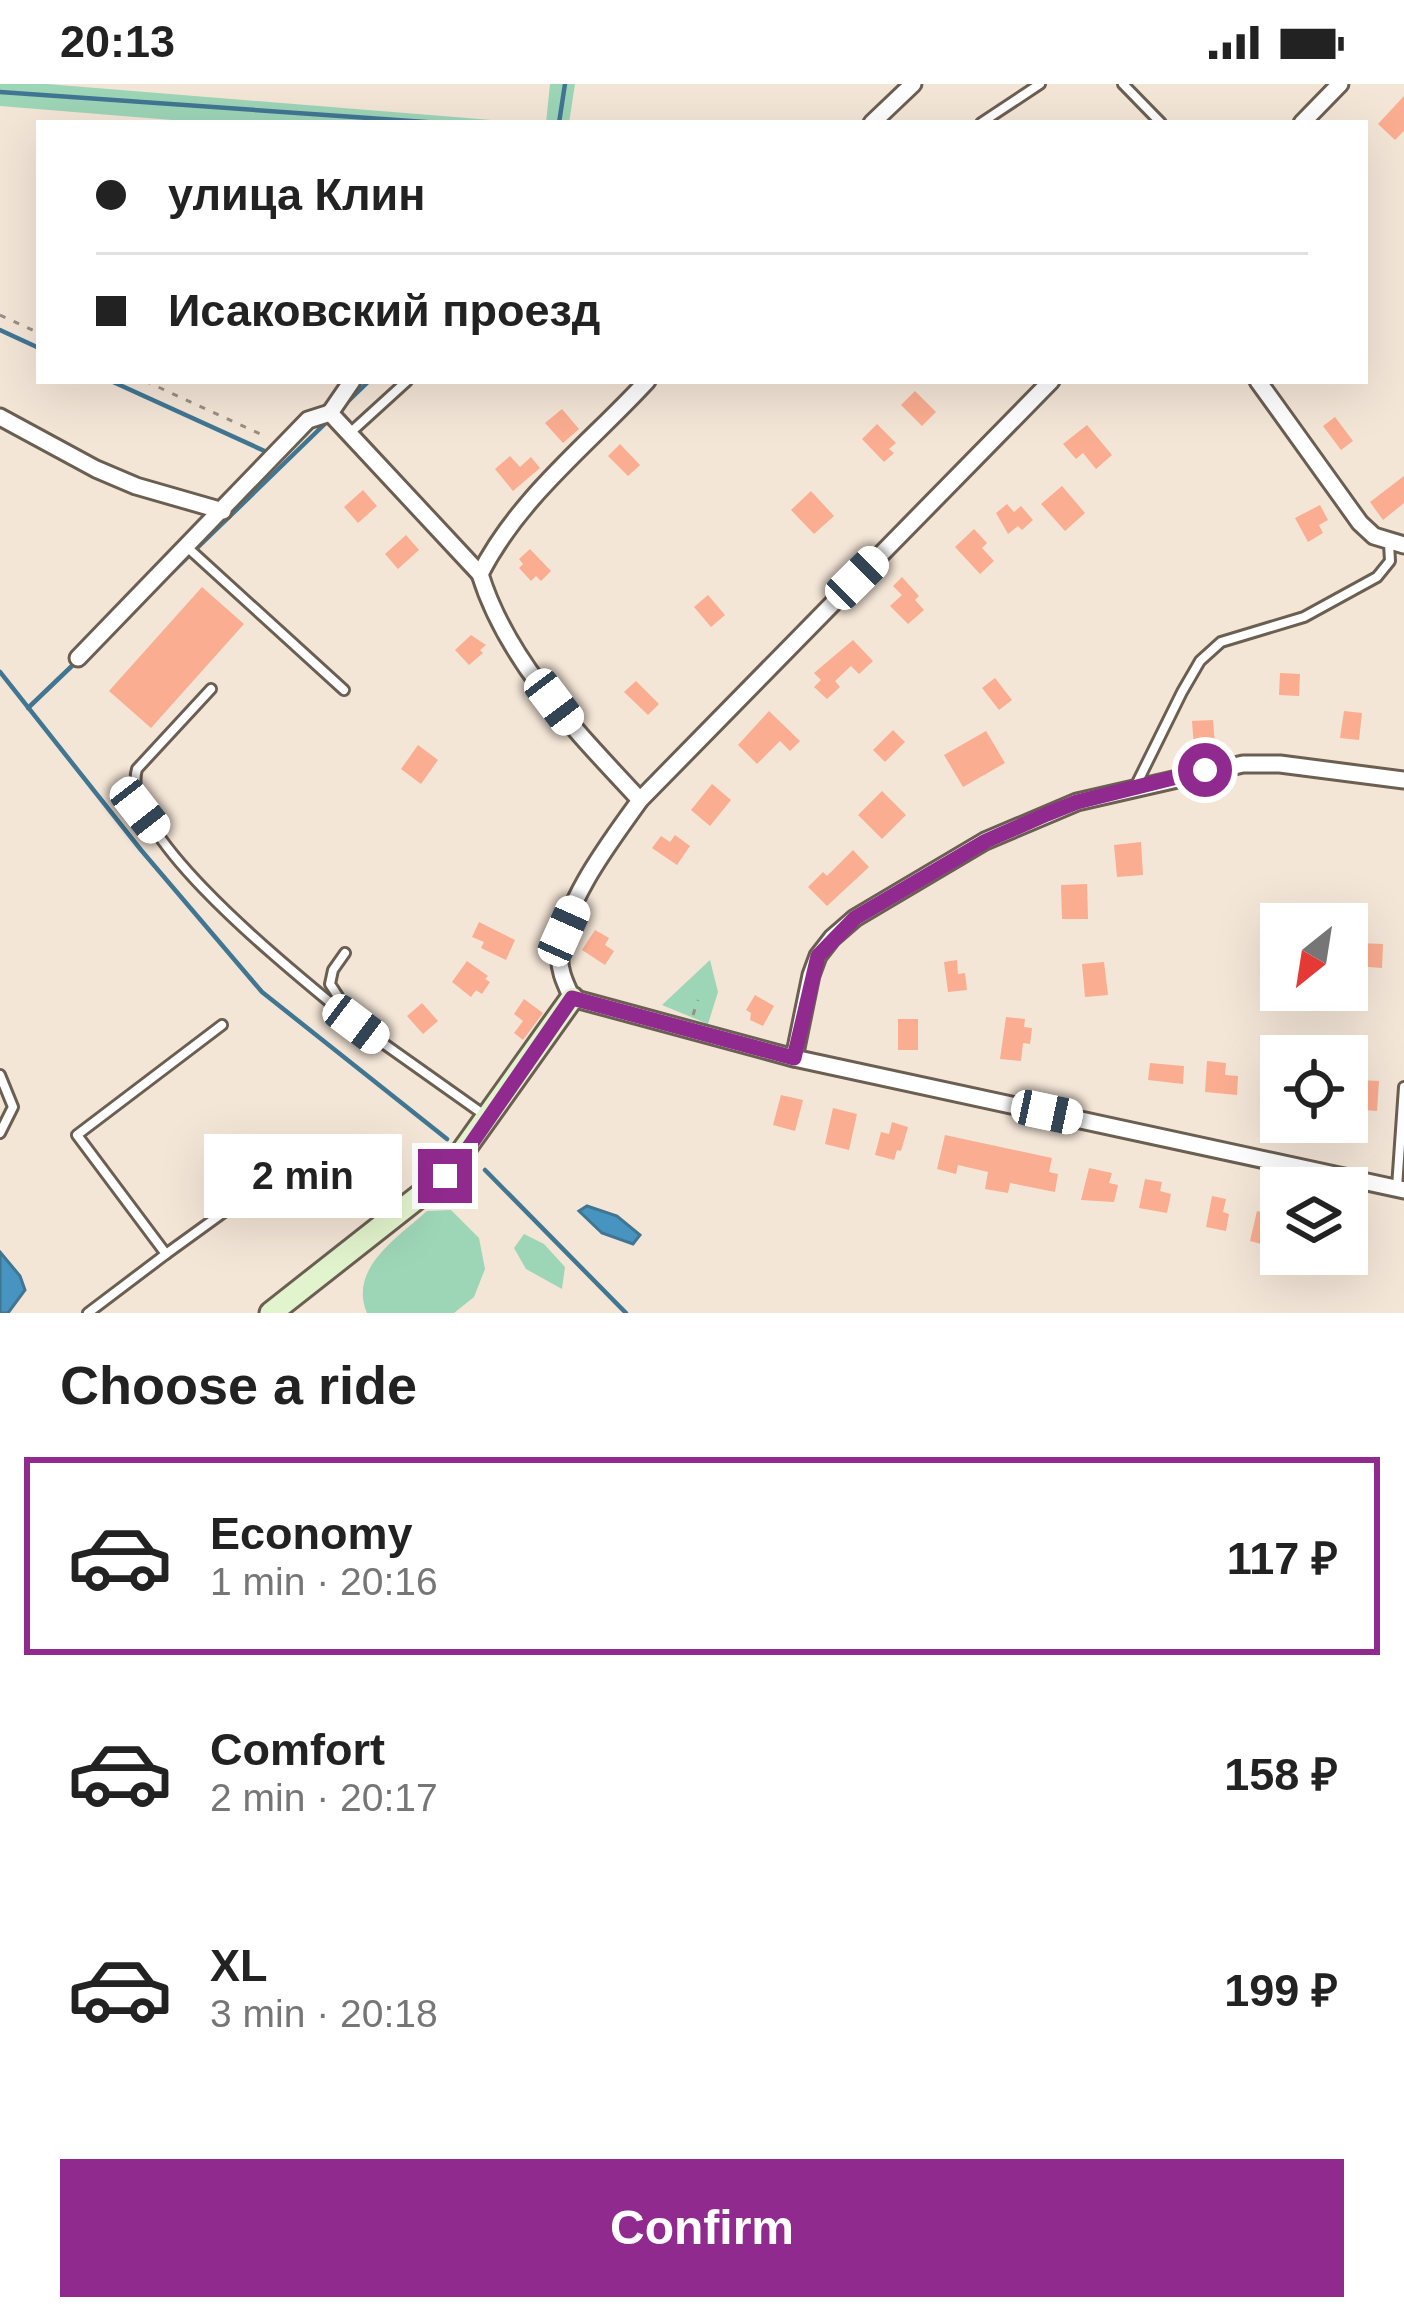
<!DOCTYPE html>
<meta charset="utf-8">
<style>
:root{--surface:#fff;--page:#f2f2f2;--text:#222;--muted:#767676;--line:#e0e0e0;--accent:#912a8e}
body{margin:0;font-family:Arial,sans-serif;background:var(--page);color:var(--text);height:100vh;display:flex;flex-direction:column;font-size:45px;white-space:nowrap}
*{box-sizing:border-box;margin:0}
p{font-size:39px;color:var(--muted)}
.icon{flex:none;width:66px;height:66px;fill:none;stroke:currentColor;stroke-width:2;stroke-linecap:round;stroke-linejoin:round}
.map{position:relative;height:1229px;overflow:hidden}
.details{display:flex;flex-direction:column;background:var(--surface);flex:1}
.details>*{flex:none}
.hud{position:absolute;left:36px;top:36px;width:1332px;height:264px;border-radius:0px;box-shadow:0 12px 48px #0002;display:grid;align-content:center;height:264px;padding:0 60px;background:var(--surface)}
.needle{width:78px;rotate:210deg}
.buttons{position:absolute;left:1260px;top:819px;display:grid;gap:24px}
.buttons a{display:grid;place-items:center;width:108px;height:108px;border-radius:0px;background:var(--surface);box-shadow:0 12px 48px #0002;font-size:60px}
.end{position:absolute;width:54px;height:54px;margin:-27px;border:15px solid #912a8e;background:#fff;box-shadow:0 0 0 6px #fff}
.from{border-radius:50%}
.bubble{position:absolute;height:84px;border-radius:0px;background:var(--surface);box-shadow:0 12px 48px #0002;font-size:39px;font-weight:700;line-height:84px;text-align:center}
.car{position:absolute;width:36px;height:72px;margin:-36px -18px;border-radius:15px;box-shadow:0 0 9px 3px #0007;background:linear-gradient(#fff 24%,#345 0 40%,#fff 0 76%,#345 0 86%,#fff 0)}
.hud b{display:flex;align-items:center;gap:42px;height:114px;font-size:45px}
.hud b+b{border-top:3px solid var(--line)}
.hud i{width:30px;height:30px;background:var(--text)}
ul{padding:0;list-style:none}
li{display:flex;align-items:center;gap:36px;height:198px;margin:0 24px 18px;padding:0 36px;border:6px solid transparent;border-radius:0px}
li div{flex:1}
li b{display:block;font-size:45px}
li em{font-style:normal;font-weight:700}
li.selected{border-color:var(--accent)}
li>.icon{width:108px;height:108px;stroke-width:1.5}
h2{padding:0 60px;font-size:54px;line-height:144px}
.primary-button{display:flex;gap:24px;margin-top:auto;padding:24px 60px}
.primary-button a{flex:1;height:138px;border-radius:0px;background:var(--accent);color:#fff;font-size:48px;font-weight:700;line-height:138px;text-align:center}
.status{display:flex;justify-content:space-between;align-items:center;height:84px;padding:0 60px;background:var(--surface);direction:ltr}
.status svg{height:33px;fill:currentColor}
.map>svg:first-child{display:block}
.green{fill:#9dd5b7}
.water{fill:#4794c0;stroke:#417693;stroke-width:3}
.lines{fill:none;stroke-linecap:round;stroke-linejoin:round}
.stream{stroke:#417693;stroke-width:4.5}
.building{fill:#faad90}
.lane-casing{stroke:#6b5f52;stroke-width:14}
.street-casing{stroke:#6b5f52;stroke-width:21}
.secondary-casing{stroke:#6b5f52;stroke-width:27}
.path{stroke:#998f85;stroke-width:3;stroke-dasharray:6 9;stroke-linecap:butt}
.lane{stroke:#fff;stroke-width:8}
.street{stroke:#fff;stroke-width:15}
.secondary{stroke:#e2f4cd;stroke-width:21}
.route{stroke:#912a8e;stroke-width:15}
</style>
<div class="status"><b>20:13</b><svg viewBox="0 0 49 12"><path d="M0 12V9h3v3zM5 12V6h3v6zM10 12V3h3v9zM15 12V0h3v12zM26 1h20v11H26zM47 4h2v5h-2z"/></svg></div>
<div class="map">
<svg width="1404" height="1229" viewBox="0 0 1404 1229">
<rect width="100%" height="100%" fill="#f4e6d7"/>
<g class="green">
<polygon points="0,0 47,0 527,39 209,39 0,22"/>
<polygon points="550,0 575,0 569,39 546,39"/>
<polygon points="710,876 718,908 708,940 662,921"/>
<path d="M451,1126l28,28 6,31 -11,28 -20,16h-87c-19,-44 30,-75 60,-102z"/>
<polygon points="524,1150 544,1160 565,1183 562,1205 526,1185 514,1164"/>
</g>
<g class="water">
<polygon points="587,1122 617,1132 640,1151 633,1160 602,1149 579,1127"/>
<polygon points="0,1168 20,1192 25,1206 8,1229 0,1229"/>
</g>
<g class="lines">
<g class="stream">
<polyline points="0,8 440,39"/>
<polyline points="559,39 565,0"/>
<polyline points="0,246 39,264"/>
<polyline points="111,297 269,369"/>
<polyline points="158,502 369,297"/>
<polyline points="0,588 141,766 262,908 447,1055"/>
<polyline points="28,624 75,579"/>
<polyline points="485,1086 626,1229"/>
</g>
</g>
<g class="building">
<polygon points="1404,12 1404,47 1395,56 1378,40"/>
<polygon points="915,307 936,328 922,342 901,321"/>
<polygon points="562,325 579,345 563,359 545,339"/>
<polygon points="1335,333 1353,357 1341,366 1323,342"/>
<polygon points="877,340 896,359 889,365 894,369 884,378 862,355"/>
<polygon points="1087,341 1112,371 1096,385 1083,369 1076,375 1063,360"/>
<polygon points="620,360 640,381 628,392 608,372"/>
<polygon points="510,372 520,383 531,373 540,384 513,407 495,385"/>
<polygon points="1404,392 1404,419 1383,436 1370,418"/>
<polygon points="1062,402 1085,429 1065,447 1041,420"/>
<polygon points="363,406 377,422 358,439 344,423"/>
<polygon points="811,407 834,432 814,450 791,426"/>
<polygon points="1007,420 1014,428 1021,422 1033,436 1022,446 1018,442 1008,450 996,429"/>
<polygon points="1320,421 1328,436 1319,441 1323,449 1308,458 1295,434"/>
<polygon points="974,445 987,459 982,464 994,477 980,490 955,463"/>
<polygon points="406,451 419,466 398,485 385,470"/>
<polygon points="530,465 551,487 541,497 536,492 531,497 519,484 523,480 519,475"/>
<polygon points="902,493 919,512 915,516 924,526 908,540 890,522 902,511 893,502"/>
<polygon points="202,503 244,540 151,644 109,607"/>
<polygon points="708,511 725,531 711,543 694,523"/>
<polygon points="471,551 486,561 480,566 483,569 469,581 455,566"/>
<polygon points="853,556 873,577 859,590 851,582 835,597 840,603 827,615 814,603 821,596 814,589"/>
<polygon points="1280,589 1300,590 1299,612 1279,611"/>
<polygon points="995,594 1012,616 999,626 982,604"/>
<polygon points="636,597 659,620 648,631 624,608"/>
<polygon points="769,627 800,657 790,667 780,657 757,680 738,661"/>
<polygon points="1344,627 1362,629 1359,656 1340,654"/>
<polygon points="1213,636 1215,663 1194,664 1192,637"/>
<polygon points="893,646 905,658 885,678 873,666"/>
<polygon points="986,647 1005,679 963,703 944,671"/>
<polygon points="418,661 438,676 421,700 401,685"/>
<polygon points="712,700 731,716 710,742 691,726"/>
<polygon points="882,707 906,731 882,755 858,731"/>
<polygon points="675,751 690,762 677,781 652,764 661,752 670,758"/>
<polygon points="1141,758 1143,791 1117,793 1114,761"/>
<polygon points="853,766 869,783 827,822 808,803 823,788 827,792"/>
<polygon points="1087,800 1088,835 1062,835 1061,801"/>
<polygon points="479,838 515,856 506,876 481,864 484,858 472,853"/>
<polygon points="595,846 609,854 605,861 614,867 605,881 582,866"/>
<polygon points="1356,859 1383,860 1382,884 1355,882"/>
<polygon points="957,876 958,890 965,889 967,906 948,908 944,878"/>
<polygon points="467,877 488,892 485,895 490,898 482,910 476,906 471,913 452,898"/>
<polygon points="1104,878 1108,911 1085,913 1082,880"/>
<polygon points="755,911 774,922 763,942 750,936 751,929 746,926"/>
<polygon points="524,915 543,929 523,956 514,949 523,937 514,930"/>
<polygon points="422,919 438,937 423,950 407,932"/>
<polygon points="1006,933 1025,935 1024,943 1032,944 1030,960 1023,959 1021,977 1000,975"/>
<rect x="898" y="935" width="20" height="31"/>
<polygon points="1207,977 1226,979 1225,991 1238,992 1237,1011 1205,1008"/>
<polygon points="1150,979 1184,982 1183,1000 1148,996"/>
<rect x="1266" y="980" width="15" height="38"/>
<polygon points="1359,996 1379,997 1377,1027 1363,1026 1364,1013 1358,1012"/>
<polygon points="781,1011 803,1016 795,1047 773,1041"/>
<polygon points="833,1024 857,1030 849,1066 825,1060"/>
<polygon points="892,1038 908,1043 901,1067 897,1066 894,1076 875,1071 881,1048 889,1050"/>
<polygon points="945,1051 1052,1074 1049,1088 1058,1090 1055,1108 1010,1099 1008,1109 985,1105 988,1088 958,1081 956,1090 937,1085"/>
<polygon points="1089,1084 1112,1089 1109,1099 1118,1101 1114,1118 1081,1116"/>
<polygon points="1145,1095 1162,1098 1160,1107 1171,1110 1167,1129 1139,1124"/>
<polygon points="1212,1112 1226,1115 1223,1128 1229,1130 1226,1147 1206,1143"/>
<polygon points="1257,1127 1270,1130 1267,1140 1277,1143 1272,1163 1250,1157"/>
</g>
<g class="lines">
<g class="lane-casing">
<g id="lane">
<polyline points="1123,0 1161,39"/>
<polyline points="981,39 1040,0"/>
<polyline points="351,348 407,297"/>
<polyline points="187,463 344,606"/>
<path d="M211,605l-74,80c-20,67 170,213 219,255"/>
<polyline points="1136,701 1182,608 1200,577 1221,558 1304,533 1377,493 1390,477 1389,459"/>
<polyline points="345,869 333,886 330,900 356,940 483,1030"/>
<polyline points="222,941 77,1051 166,1170 314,1063"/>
<polyline points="0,991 13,1023 0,1049"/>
<polyline points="1397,1103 1404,1003"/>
<polyline points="88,1229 166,1170"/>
</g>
</g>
<g class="street-casing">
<g id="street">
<polyline points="872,39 913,0"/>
<polyline points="1302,39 1340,0"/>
<polyline points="352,297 330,329 480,490"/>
<path d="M1051,297l-411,419c-29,41 -76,101 -80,152 -2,17 5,31 12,46l222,60 610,132"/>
<polyline points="1258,297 1360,439 1374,452 1404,461"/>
<polyline points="0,333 96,385 136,402 223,427"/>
<polyline points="78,574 308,336 330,329"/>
<path d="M640,716c-62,-67 -133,-138 -160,-226 39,-77 110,-131 167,-193"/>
<polyline points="794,974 811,891 818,872 832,854 855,834 985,757 1077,718 1243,680 1280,680 1404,696"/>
</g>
</g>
<g class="secondary-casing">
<polyline id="secondary" points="271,1229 445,1092 572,914"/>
</g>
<g class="path">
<polyline points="0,231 39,249"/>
<polyline points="145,297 267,353"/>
<polyline points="693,931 698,916"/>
</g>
<use href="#lane" class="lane"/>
<use href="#street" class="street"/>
<use href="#secondary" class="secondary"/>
</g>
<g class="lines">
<polyline class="route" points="445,1092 460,1076 572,914 794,974 818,872 855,834 986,757 1047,730 1077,718 1205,686"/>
</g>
</svg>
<div class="buttons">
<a><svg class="needle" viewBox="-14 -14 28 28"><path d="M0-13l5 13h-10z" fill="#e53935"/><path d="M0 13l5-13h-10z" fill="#767676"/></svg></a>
<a><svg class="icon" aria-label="locate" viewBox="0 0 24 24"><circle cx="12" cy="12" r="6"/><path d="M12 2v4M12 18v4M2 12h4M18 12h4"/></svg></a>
<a><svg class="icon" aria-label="layers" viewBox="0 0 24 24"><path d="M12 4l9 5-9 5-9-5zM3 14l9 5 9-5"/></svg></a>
</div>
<i class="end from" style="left:1205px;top:686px"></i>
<i class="end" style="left:445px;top:1092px"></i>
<div class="bubble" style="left:204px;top:1050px;width:198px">2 min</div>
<i class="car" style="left:857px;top:494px;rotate:45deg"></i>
<i class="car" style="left:554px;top:618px;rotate:143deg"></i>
<i class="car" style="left:140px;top:726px;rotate:142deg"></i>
<i class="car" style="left:564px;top:847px;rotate:24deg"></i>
<i class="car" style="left:356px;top:940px;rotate:127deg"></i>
<i class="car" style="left:1047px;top:1028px;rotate:102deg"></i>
<div class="hud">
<b><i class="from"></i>улица Клин</b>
<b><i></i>Исаковский проезд</b>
</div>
</div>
<section class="details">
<h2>Choose a ride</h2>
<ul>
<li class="selected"><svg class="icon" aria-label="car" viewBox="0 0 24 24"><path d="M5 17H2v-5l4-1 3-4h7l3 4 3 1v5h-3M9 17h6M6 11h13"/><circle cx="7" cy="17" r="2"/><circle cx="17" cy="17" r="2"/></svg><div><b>Economy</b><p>1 min · 20:16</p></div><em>117 ₽</em></li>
<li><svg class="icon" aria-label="car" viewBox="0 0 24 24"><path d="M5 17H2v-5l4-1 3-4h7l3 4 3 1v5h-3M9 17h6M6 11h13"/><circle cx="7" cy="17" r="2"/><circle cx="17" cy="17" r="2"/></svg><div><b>Comfort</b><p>2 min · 20:17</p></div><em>158 ₽</em></li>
<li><svg class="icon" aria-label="car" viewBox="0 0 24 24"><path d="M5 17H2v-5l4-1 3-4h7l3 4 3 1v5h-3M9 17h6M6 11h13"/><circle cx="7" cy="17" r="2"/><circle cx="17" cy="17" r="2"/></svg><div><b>XL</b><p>3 min · 20:18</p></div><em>199 ₽</em></li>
</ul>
<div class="primary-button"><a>Confirm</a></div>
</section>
